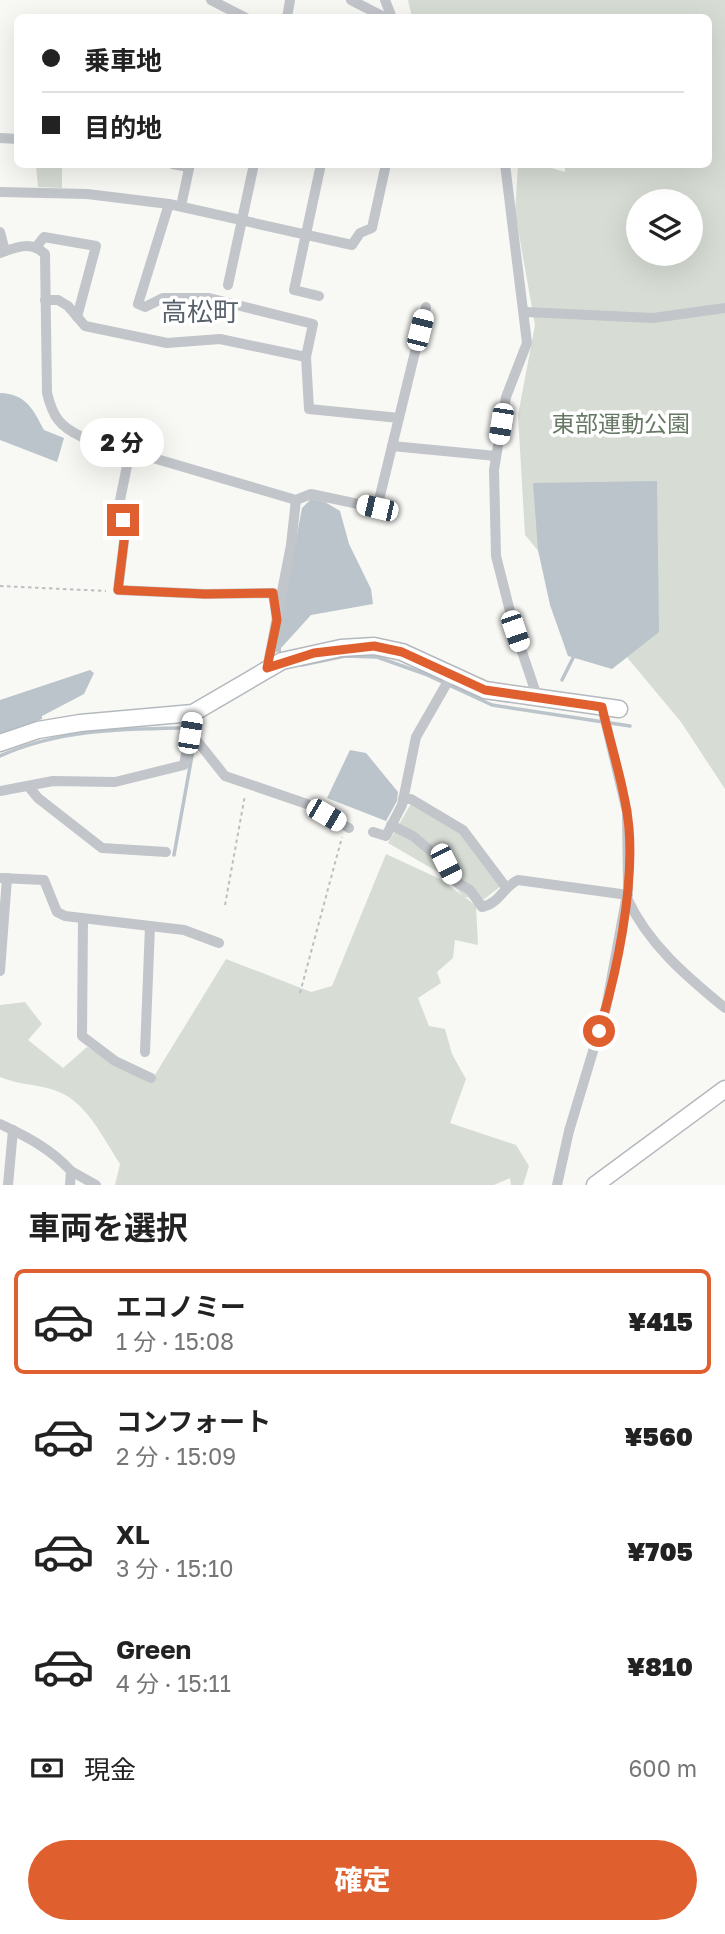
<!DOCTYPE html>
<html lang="ja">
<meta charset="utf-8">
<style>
:root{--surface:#fff;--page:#f6f6f6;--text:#222;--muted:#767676;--line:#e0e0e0;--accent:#e05f2e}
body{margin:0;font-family:"Golos Text","Noto Sans JP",sans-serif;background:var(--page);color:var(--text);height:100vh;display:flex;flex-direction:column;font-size:26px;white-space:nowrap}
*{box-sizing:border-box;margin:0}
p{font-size:23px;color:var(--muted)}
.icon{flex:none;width:38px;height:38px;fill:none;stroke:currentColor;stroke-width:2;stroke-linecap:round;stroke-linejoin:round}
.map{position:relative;height:1185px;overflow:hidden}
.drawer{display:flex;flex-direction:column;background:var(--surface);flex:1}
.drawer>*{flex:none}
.banner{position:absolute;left:14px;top:14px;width:698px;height:154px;border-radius:10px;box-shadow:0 7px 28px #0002;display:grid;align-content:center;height:154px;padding:0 28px;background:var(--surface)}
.tools{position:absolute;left:626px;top:189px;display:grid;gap:14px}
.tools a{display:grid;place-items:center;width:77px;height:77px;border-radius:50%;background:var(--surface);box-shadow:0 7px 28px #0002;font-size:35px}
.end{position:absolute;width:32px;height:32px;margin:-16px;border:9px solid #e05f2e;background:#fff;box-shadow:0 0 0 4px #fff}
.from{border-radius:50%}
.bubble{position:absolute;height:49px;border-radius:24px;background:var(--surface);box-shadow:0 7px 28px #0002;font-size:23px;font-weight:800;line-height:49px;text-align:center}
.car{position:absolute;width:21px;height:42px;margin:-21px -10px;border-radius:9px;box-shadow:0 0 5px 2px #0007;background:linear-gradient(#fff 24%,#345 0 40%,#fff 0 76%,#345 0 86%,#fff 0)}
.banner b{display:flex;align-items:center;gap:24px;height:66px;font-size:26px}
.banner b+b{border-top:2px solid var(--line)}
.banner i{width:18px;height:18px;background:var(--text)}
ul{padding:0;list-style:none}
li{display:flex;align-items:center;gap:21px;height:105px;margin:0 14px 10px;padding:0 14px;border:4px solid transparent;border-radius:10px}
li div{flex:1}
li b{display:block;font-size:26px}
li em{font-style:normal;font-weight:800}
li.active{border-color:var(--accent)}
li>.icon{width:63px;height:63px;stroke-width:1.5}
h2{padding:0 28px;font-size:32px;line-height:84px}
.pay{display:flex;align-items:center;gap:18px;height:77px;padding:0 28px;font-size:26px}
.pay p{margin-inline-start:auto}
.button{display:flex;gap:14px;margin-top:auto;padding:14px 28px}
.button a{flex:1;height:80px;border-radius:42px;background:var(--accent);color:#fff;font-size:28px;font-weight:800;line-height:80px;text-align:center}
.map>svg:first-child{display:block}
.green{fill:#d7ddd5;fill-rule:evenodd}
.water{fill:#bac4ca}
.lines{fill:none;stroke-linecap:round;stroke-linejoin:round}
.stream{stroke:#bac4ca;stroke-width:3.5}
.secondary-casing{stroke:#b4b9be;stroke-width:19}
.path{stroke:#bcbec1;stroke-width:2;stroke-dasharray:3.5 3.5;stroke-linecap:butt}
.street{stroke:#c2c5c9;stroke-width:10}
.secondary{stroke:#fff;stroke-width:16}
.route{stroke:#e05f2e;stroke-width:9}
.labels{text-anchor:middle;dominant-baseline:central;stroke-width:7;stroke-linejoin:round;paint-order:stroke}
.park-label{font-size:23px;fill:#667863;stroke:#fff}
.quarter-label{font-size:26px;fill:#56616b;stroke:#fff}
</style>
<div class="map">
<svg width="725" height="1185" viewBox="0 0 725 1185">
<rect width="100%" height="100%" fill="#f8f8f5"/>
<g class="green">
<path d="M408,0h317v789l-44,-67 -156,-187 -7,-120 17,-90 -20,-113 3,-47h23l24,7v-7l144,-1v-146l-297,-1zM639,201h52v53h-52z"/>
<polygon points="36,165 62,165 62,188 38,187"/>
<path d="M412,802l47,28 42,56 -18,14 -18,-3 11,9 2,39 -23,-5 -2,18 -16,14 4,11 -23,15 11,28 16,3 7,25 14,25 -16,44 66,22 13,21 -6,19h-12l-1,-7 -16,7h-379l5,-21c-17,-26 -34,-64 -66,-74 -19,-6 -35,-5 -54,-13v-72l25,-3 17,22 -14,16 35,28 24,-21 63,36 76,-124 85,33 21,-6 54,-132 54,25 23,17 -20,-21 -55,-32z"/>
</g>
<g class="water">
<path d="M0,393c26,1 33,16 44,37l20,8 -7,24 -57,-22z"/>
<polygon points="657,481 659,632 612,669 568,656 550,605 538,550 533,483"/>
<polygon points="311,499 325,502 340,511 349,544 371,589 373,604 311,615 281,648 281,653 275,652 302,508"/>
<polygon points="90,670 94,673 84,694 42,716 42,719 0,736 0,700"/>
<polygon points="350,750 366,753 398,792 397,801 386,821 327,798"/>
</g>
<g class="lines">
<g class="stream">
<polyline points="302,665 345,656 377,657 425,674 492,705 630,726"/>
<polyline points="562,680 575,654"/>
<polyline points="195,732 199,716"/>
<path d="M0,756c60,-27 122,-27 187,-28"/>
<polyline points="174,855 193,750"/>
</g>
<g class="secondary-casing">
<g id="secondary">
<polyline points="0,743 38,730 80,723 193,713 282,661 341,648 374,646 402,652 485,690 619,709"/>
<polyline points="595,1185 725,1089"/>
</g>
</g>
<g class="path">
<polyline points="0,586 106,591"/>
<polyline points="225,905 245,795"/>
<polyline points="300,993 342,837"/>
</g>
<g class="street">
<polyline points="211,0 246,18"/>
<polyline points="351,0 386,18"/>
<polyline points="385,0 392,18"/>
<polyline points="287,18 290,0"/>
<polyline points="0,138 18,139"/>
<polyline points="172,164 189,167"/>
<polyline points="505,164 527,343 506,397 494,470 496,556 515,631 538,699"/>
<polyline points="0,192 87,194 169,204 352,245 360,233 372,228 386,164"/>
<polyline points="169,204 138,304 145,307 163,298 209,298 313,324 306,357"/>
<polyline points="181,206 190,164"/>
<polyline points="0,232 5,251 0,253"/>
<polyline points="37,246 44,237 96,246 77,317"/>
<path d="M5,251c15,-5 27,-9 40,3l2,139c6,24 12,33 35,44l214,63 15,-6 66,14 49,-201"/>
<polyline points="228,285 254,164"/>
<polyline points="319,296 294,290 321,164"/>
<polyline points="45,300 58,300 68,306 85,326 167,343 220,339 306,357 309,409 399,418"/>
<polyline points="526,312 653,318 725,308"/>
<polyline points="392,446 496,456"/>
<polyline points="130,451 118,510 125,533 118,590 205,594 273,593 277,620"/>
<polyline points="267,669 291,545 296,500"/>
<polyline points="190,732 225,776 307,804 349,828"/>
<polyline points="29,787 38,798 102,848 166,852"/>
<polyline points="0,791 53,781 115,782 184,765 193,713"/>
<polyline points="403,799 411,799 463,830 505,886"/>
<path d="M391,825l22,11 33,28 9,17 15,9 12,17c18,-4 21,-20 36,-27l110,15"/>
<polyline points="373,832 386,836 402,805 416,737 451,676"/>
<polyline points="0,878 44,880 57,912 65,916 184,930 219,943"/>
<path d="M627,898c21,46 59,78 98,110"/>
<polyline points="83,918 82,1036 115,1061 151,1078"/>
<polyline points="0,971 7,878"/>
<polyline points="145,1052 150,926"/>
<path d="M0,1124c26,12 51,25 71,47l-1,14"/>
<polyline points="71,1171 96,1185"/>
<polyline points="8,1185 13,1130"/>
<polyline points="557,1185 569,1131 606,1008 628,889 627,812 602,707"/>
</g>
<use href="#secondary" class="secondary"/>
</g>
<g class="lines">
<path class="route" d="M123,520l2,13 -7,57 87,4 68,-1 4,27 -10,48 47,-15 60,-7 28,6 83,38 117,17c9,40 23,81 27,121 5,61 -12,145 -30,203"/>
</g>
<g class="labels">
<g class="park-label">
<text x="621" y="423">東部運動公園</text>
</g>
<g class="quarter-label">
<text x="200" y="311">高松町</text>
</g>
</g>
</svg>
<div class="tools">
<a><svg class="icon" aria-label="layers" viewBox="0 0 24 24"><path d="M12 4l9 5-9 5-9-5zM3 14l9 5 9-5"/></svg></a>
</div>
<i class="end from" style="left:599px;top:1031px"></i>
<i class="end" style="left:123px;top:520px"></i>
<div class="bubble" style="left:80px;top:418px;width:84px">2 分</div>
<i class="car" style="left:420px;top:330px;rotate:14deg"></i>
<i class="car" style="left:501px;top:424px;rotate:189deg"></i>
<i class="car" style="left:377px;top:508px;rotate:283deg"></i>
<i class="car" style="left:515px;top:631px;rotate:161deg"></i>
<i class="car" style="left:190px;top:733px;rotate:9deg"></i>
<i class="car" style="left:326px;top:815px;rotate:120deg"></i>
<i class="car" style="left:446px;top:864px;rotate:153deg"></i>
<div class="banner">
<b><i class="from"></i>乗車地</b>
<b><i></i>目的地</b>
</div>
</div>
<section class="drawer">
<h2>車両を選択</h2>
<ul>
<li class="active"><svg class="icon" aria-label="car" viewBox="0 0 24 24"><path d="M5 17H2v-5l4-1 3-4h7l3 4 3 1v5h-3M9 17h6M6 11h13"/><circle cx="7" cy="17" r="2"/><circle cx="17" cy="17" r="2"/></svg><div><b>エコノミー</b><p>1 分 · 15:08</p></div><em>¥415</em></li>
<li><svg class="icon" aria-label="car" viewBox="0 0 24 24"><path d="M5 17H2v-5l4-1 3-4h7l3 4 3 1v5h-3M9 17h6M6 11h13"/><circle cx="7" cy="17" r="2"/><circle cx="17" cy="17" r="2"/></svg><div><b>コンフォート</b><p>2 分 · 15:09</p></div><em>¥560</em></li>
<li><svg class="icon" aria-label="car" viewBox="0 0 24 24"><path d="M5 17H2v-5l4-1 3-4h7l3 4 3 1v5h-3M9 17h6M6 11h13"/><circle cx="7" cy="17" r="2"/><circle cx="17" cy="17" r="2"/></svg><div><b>XL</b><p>3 分 · 15:10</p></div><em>¥705</em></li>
<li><svg class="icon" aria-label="car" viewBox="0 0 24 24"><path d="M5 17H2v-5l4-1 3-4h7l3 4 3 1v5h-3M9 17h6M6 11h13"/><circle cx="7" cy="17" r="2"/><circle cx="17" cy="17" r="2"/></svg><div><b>Green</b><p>4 分 · 15:11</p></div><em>¥810</em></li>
</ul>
<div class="pay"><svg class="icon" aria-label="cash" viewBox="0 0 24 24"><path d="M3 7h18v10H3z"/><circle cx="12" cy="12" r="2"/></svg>現金<p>600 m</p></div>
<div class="button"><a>確定</a></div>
</section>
